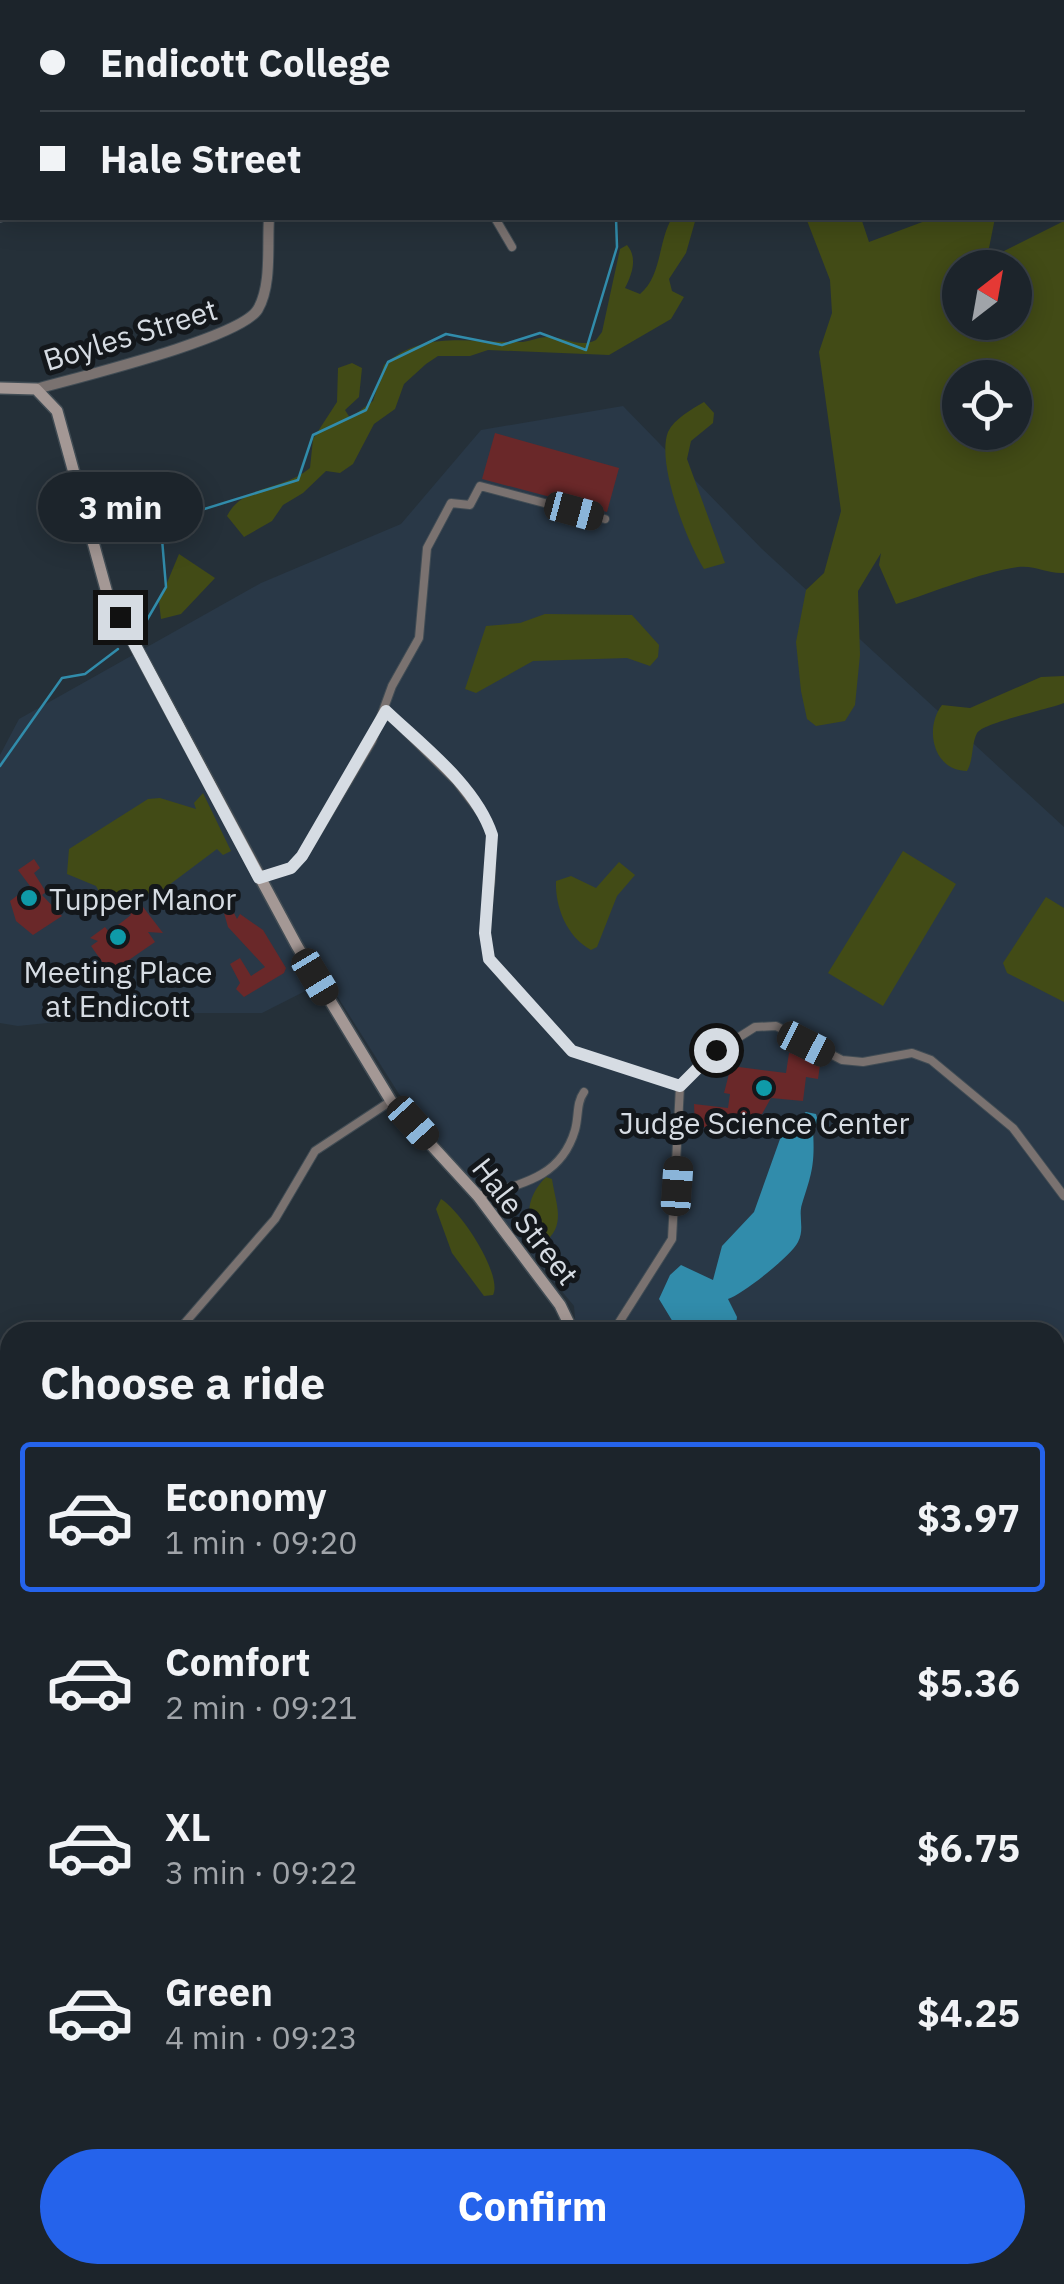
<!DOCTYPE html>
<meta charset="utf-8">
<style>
:root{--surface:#1c242b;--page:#252c33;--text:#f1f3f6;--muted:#a0a4a9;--line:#3a4147;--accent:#2563eb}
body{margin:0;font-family:"IBM Plex Sans",sans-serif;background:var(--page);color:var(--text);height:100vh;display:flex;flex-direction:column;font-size:38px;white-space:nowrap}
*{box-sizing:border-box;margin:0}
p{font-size:32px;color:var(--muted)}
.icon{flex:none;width:55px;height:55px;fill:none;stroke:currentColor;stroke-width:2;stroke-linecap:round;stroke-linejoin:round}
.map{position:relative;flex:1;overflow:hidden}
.details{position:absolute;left:0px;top:1322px;width:1065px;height:962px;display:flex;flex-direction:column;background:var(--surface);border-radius:30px 30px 0 0;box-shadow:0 5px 25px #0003,0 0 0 2px var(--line)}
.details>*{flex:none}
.guide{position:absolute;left:0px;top:0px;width:1065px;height:220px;box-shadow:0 5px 25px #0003,0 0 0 2px var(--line);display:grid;align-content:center;height:220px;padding:0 40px;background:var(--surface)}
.needle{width:65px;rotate:31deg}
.controls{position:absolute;left:942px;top:250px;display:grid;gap:20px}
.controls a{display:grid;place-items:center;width:90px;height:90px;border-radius:50%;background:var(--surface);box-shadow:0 5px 25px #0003,0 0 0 2px var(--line);font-size:50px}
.end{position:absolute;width:45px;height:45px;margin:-22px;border:12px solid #d6dce3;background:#111;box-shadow:0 0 0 5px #111}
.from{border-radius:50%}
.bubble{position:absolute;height:70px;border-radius:35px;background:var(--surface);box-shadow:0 5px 25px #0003,0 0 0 2px var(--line);font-size:32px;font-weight:800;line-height:70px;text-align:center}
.car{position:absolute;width:30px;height:60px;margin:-30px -15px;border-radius:12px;box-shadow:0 0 8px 2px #0007;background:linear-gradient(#222 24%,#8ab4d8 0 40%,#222 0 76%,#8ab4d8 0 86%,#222 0)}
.guide b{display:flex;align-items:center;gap:35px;height:95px;font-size:38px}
.guide b+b{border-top:2px solid var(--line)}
.guide i{width:25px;height:25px;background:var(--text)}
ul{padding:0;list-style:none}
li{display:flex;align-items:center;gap:30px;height:150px;margin:0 20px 15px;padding:0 20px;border:5px solid transparent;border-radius:10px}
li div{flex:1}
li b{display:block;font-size:38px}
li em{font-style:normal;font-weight:800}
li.selected{border-color:var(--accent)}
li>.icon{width:90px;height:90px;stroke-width:1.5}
h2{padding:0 40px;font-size:45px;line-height:120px}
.action{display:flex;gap:20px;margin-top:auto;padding:20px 40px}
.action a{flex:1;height:115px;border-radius:60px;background:var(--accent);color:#fff;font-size:40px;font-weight:800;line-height:115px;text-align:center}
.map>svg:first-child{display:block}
.built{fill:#293847}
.green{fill:#424b16;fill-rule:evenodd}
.water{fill:#318cab}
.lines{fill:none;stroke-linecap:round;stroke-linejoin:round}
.stream{stroke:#318cab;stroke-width:2.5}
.building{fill:#6a2829}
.minor-casing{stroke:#414c54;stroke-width:10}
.tertiary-casing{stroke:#414c54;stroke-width:12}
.secondary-casing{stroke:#414c54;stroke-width:14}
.minor{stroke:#7a7270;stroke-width:8}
.tertiary{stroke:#7a7270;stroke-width:10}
.secondary{stroke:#a49895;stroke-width:11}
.route{stroke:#d6dce3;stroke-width:12}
.culture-dot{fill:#0f9aa8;stroke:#13171b;stroke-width:4}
.labels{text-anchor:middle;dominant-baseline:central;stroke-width:10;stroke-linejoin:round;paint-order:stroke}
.street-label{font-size:30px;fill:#d6dce3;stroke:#13171b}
.poi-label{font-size:30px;fill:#d6dce3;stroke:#13171b}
</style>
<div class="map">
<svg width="1064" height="2284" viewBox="0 0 1064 2284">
<rect width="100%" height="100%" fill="#253039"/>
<polygon class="built" points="623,406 761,548 1064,827 1064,1755 1055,1755 1055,1332 576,1332 574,1306 399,1094 327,980 262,1013 146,1013 18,1026 0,1023 0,755 19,719 261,583 401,524 481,430"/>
<g class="green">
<path d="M672,218h24l-10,35 -17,26 3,12 12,6 -13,22 -62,36 -121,-5 -18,6h-32l-12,8 -22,20 -9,25 -21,15 -21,40 -13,9 -14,-2 -23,22 -20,12 -11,16 -28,16 -17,-21c16,-32 56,-25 83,-48l3,-29 24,-37 1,-34 14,-5 10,5 -3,29 -14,13 5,8 23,-17 11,-36c39,-36 88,-22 135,-23 11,0 21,-6 31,-5 17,1 29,11 46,3l6,-8 18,-83 7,-4c11,13 5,29 -2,43l15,6c22,-18 18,-53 32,-76z"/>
<path d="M806,218h55l8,24 64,-24h62l-7,35 10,1 66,-33v352c-17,1 -28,-8 -46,-6 -40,6 -83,25 -122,37l-17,-39 2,-12 -23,38 2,64 -5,50 -10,16 -29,5 -9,-7 -6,-28 -5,-49 10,-52 18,-17 17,-62 -22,-159 13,-39 -2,-33zM960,268h55v54h-55zM960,378h55v54h-55z"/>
<path d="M704,402l10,11 -1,10 -22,18 -4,18 38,104 -21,6c-17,-27 -48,-106 -36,-137 6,-13 24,-23 36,-30z"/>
<polygon points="179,554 215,578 181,614 161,619 159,602"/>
<polygon points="545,614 632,615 659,645 658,657 650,666 627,658 533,661 476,693 465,689 486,626 520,623"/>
<path d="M1064,676v27c-15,6 -82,20 -87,30 -6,12 -3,26 -10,38 -34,0 -43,-43 -25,-66l28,3 71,-31z"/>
<polygon points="203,793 231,851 223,855 217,849 161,891 162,898 134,889 100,911 102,897 96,886 67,874 69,849 148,799 160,798 196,809 194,803"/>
<polygon points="903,851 956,884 883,1006 828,973"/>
<path d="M619,862l16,13 -18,21 -20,51 -6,3c-24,-13 -36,-43 -35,-69l15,-5 25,12z"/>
<polygon points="1046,897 1064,908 1064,1002 1007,973 1003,963"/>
<path d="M546,1177l6,2c4,27 15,46 -9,65l-8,-3c-10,-25 -8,-45 11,-64z"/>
<path d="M441,1199c21,13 62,77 52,96l-9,1 -32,-43 -16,-44z"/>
</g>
<g class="water">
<path d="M806,1112l10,2 2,7 -5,9c2,34 -1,43 -11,74 -4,12 3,25 -4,38 -7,14 -55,52 -70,57l9,18 -2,15h-56l-20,-33 11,-24 11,-10 32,15 9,-34 32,-34 31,-87z"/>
<polygon points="0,1728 10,1730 10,2275 1055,2275 1055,1777 1064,1778 1064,2284 0,2284"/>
</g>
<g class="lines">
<g class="stream">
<polyline points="723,2 725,0"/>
<polyline points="144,625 166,587 162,539 185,515 298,480 313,435 366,410 388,362 446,334 502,345 540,333 586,350 617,247 616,218"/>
<polyline points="0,766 62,678 85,674 118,649"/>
</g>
</g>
<g class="building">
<polygon points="495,433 619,468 607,512 482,479"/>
<polygon points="34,859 40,868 34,873 46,892 42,895 62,916 33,935 16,921 10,901 30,886 18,870"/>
<polygon points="140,903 163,933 148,932 155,942 110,973 91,946 98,941 90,938 105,927 109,932 131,915 126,909"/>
<polygon points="232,909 237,919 240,914 263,930 286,968 284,973 244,997 236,989 240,983 230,964 240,958 251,976 265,967 228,927 224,913"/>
<polygon points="789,1053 821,1058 818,1079 806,1077 803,1101 771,1098 762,1114 745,1121 744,1132 695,1126 694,1104 728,1108 730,1094 724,1093 731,1066 786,1073"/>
</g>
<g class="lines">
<g class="minor-casing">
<g id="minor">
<polyline points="1,0 2,4"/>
<polyline points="0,17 2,18"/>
<polyline points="0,218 2,217"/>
<polyline points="495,218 512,247"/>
<polyline points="385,711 457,782 487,821 492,835 491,878 485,933 489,959 508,983 572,1051 680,1086"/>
<polyline points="259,878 291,867 303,856 372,741 392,686 419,638 427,548 451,503 470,505 480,486 605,519"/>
<path d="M478,1196c43,-12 83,-18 97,-66 4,-14 1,-27 9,-38"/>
<polyline points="177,1332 275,1219 315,1151 391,1101"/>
<polyline points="613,1332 672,1239 680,1086 703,1060 755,1027 776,1026 842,1060 863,1062 912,1053 931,1060 1013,1128 1064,1196"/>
<polyline points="0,1356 10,1358"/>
<polyline points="1055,1387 1064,1378"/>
</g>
</g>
<g class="tertiary-casing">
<g id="tertiary">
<polyline points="313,2 314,0"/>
<path d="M36,389c39,-11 206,-51 222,-80 14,-24 9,-64 11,-91"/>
</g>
</g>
<g class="secondary-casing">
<g id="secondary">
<polyline points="0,388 36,389 57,411 107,593 297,946 391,1101 478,1196 560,1305 573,1332"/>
<polyline points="1055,1700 1064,1701"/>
</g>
</g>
<use href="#minor" class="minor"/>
<use href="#tertiary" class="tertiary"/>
<use href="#secondary" class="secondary"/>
</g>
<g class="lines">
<path class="route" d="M120,617l139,261 32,-10 11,-12 84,-145c36,34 90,75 106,124l-7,98 4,26 83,92 108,35 36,-36"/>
</g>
<g class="culture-dot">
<circle cx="29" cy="898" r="10"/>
<circle cx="118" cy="937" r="10"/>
<circle cx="764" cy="1088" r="10"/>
</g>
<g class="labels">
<g class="street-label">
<text transform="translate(130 334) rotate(-17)">Boyles Street</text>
<text transform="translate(526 1221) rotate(52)">Hale Street</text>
</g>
<g class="poi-label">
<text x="49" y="898" text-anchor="start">Tupper Manor</text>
<text x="118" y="971">Meeting Place<tspan x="118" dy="34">at Endicott</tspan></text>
<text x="764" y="1122">Judge Science Center</text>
</g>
</g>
</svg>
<div class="controls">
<a><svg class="needle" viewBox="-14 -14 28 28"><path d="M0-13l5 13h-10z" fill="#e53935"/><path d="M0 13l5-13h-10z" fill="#a0a4a9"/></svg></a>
<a><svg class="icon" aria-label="locate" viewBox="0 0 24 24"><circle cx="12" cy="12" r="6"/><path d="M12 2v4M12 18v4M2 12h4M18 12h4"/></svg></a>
</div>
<i class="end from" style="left:716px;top:1050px"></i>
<i class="end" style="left:120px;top:617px"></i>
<div class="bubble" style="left:38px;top:472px;width:165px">3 min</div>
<i class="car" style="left:574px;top:511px;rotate:105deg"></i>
<i class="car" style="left:315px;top:977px;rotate:149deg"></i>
<i class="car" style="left:806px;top:1044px;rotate:117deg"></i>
<i class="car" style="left:413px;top:1123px;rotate:138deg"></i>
<i class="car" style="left:677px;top:1186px;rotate:4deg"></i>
<div class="guide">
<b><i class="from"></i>Endicott College</b>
<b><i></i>Hale Street</b>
</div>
<section class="details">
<h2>Choose a ride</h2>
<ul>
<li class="selected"><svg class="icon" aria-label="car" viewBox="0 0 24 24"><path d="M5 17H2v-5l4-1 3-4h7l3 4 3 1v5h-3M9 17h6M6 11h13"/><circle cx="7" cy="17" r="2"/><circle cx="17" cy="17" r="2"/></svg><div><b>Economy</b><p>1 min · 09:20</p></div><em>$3.97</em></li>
<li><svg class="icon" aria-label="car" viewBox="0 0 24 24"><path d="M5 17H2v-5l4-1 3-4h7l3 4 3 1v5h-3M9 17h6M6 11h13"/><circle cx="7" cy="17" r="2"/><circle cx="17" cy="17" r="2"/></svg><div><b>Comfort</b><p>2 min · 09:21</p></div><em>$5.36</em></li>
<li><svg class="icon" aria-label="car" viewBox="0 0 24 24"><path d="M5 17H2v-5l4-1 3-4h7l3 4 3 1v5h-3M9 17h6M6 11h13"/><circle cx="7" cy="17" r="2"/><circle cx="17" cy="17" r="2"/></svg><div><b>XL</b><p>3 min · 09:22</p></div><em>$6.75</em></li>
<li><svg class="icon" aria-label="car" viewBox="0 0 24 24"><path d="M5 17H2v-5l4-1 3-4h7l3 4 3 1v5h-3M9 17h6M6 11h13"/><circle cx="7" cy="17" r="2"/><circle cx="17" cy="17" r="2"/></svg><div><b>Green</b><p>4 min · 09:23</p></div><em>$4.25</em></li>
</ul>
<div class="action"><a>Confirm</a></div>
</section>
</div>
